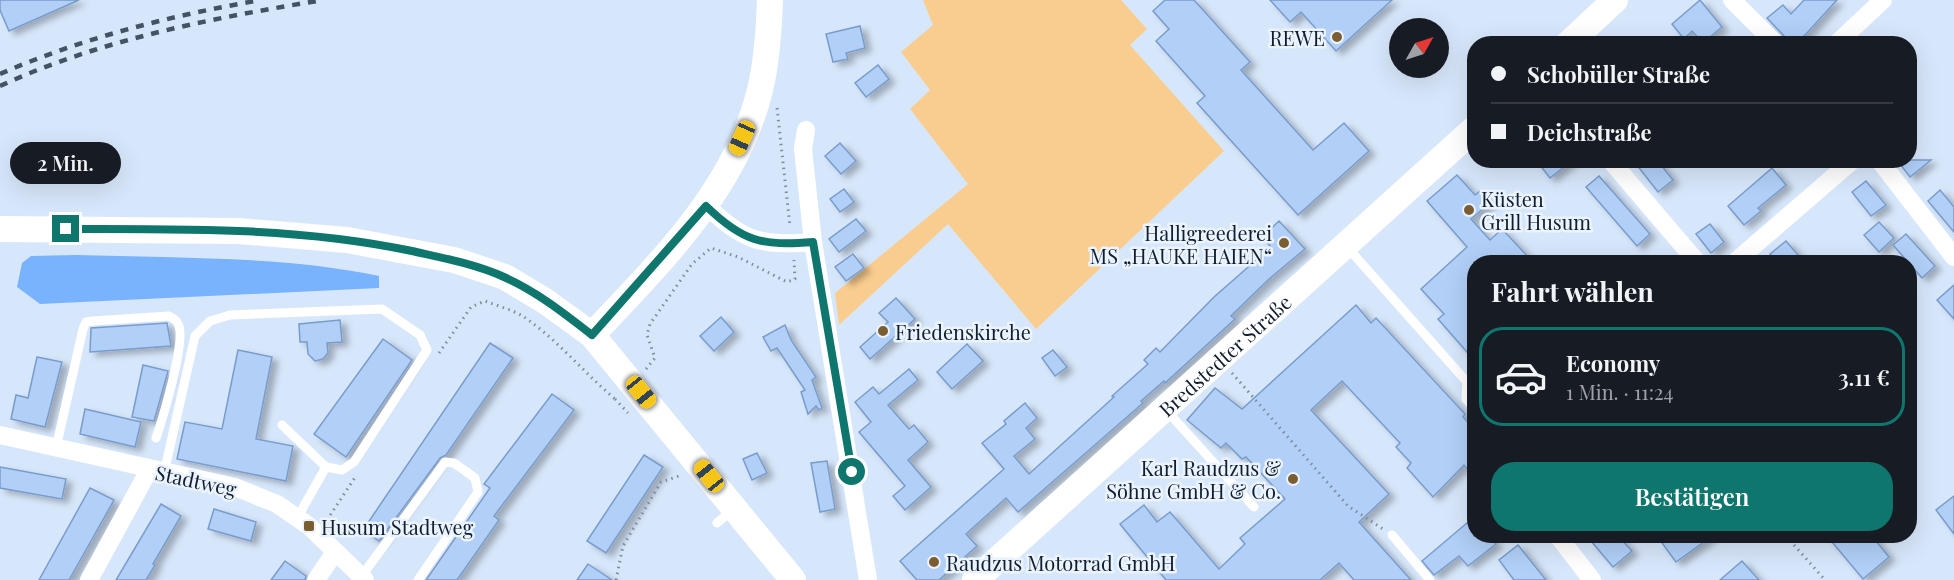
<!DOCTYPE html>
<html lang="de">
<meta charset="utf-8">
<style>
:root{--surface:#171b24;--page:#242831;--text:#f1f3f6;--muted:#9ea1a6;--line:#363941;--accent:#0f766e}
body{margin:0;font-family:"Playfair Display",serif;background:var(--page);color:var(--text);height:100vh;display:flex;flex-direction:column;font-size:22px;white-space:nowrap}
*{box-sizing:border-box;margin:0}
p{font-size:20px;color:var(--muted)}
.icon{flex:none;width:33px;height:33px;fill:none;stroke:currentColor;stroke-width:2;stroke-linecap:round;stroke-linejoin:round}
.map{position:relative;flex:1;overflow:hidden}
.drawer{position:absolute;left:1467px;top:255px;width:450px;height:288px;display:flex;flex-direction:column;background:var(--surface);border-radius:24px;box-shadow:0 6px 24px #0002}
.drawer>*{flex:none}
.top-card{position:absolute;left:1467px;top:36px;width:450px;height:132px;border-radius:24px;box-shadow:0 6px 24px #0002;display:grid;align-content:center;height:132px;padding:0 24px;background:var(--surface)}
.needle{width:39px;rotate:51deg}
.controls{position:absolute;left:1389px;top:18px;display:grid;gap:12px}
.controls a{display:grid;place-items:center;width:60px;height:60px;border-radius:50%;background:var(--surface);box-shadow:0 6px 24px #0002;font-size:30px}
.end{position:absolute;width:27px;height:27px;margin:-14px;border:8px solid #0f766e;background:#fff;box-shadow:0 0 0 3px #fff}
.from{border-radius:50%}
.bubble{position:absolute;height:42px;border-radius:21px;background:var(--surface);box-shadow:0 6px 24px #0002;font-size:20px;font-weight:600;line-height:42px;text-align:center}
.car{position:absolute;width:18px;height:36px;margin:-18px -9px;border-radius:8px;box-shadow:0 0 4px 2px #0007;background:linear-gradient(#f5c518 24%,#345 0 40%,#f5c518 0 76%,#345 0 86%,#f5c518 0)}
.top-card b{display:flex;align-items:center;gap:21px;height:57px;font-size:22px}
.top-card b+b{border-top:2px solid var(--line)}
.top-card i{width:15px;height:15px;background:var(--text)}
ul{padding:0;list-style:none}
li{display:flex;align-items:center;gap:18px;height:99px;margin:0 12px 9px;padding:0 12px;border:3px solid transparent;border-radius:24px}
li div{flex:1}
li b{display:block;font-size:22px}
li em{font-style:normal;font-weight:600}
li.active{border-color:var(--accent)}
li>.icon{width:54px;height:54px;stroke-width:1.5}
h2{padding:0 24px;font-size:27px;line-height:72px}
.button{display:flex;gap:12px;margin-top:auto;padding:12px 24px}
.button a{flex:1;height:69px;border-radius:24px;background:var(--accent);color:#fff;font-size:24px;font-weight:600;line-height:69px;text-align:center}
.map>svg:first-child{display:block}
.green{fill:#f9cd8f}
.water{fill:#79b2fd}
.building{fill:#b1cff7;stroke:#789ccc;stroke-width:1.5;filter:url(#shadow)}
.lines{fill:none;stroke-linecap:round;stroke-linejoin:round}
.path{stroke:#7d8da0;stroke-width:3;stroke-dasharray:1.5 4.5;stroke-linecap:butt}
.lane{stroke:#fff;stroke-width:9}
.street{stroke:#fff;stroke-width:18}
.secondary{stroke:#fff;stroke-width:26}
.rail{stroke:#435264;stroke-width:4.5;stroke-dasharray:8 8;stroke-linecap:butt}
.route{stroke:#0f766e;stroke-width:8}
.poi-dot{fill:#7a5d30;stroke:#ebf3fe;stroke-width:2}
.labels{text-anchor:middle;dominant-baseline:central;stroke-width:5;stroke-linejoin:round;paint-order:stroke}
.poi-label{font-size:20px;fill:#101e30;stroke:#ebf3fe;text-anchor:start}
.street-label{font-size:20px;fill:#101e30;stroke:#ebf3fe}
</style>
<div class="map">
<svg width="1954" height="580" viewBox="0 0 1954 580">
<defs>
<filter id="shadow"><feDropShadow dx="6" dy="4" stdDeviation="3" flood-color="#0004"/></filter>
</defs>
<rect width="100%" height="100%" fill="#d7e7fb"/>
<polygon class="green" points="923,0 1121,0 1147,29 1130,45 1224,151 1036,329 948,224 839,325 835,293 968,184 910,109 930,90 901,52 933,25"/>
<path class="water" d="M75,255c97,3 210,1 304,21v12l-339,16 -23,-17 5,-24 9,-7z"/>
<g class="building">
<polygon points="0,0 79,0 9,31 0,10"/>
<polygon points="1165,0 1194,0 1250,62 1241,70 1313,150 1344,123 1369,151 1298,215 1197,103 1205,96 1156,41 1169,29 1153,11"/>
<polygon points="1270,0 1392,0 1336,51 1301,12 1290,22"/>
<polygon points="1700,0 1722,27 1703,43 1692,31 1684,39 1672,24"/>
<polygon points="1804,0 1837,0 1806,34 1794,44 1787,44 1784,36 1767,18 1783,5 1791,14"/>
<polygon points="860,26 865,48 846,53 848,59 833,62 826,34"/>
<polygon points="878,65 889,79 866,97 855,83"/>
<polygon points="840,143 856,161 841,174 825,156"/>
<polygon points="1536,160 1573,160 1550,178"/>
<polygon points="1633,160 1657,160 1673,180 1658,192"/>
<polygon points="1897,160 1931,160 1910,177"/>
<polygon points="1772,168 1786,185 1758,208 1761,211 1744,225 1728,206"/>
<polygon points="1457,175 1475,195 1480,191 1490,203 1471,219 1490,240 1502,229 1533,262 1474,262 1474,360 1438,319 1444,314 1421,289 1467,247 1427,201"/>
<polygon points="1599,176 1650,234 1637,246 1586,187"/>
<polygon points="1866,181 1886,205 1871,216 1852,192"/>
<polygon points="844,189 854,202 840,212 830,199"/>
<polygon points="1940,190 1954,207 1954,232 1928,201"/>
<polygon points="856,219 866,231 839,252 829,239"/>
<polygon points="1279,221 1305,249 1269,279 1231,316 1235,319 1165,383 1164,381 1141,401 1143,403 1018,512 1006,498 966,534 977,546 939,580 917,580 900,561 1004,469 982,443 1006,424 1004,421 1025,403 1037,418 1026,428 1035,439 1014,456 1029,474 1114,397 1112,396 1148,364 1144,360 1156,348 1160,352 1214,297 1271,247 1262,237"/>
<polygon points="1879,222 1894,238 1879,252 1864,235"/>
<polygon points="1710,224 1724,242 1711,253 1696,234"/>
<polygon points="1906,234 1935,266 1922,278 1893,245"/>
<polygon points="1786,241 1804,262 1778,262 1770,254"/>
<polygon points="853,254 864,268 846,281 835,267"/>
<polygon points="1954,285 1954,319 1937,300"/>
<polygon points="896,298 915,319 870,359 860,347 888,322 879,313"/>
<polygon points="1356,305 1371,323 1376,318 1465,414 1463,417 1474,429 1474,477 1464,465 1433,497 1407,468 1411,463 1396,447 1400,443 1342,381 1311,410 1389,494 1359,522 1411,580 1354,580 1339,563 1320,580 1166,580 1120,524 1144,505 1157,522 1170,512 1219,569 1245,544 1240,538 1285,499 1246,457 1242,459 1226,443 1221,448 1187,420 1215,388 1242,409"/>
<polygon points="721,317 734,332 714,351 700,336"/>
<polygon points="340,320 342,342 327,343 328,353 323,359 315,361 308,354 307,342 300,342 299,324"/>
<polygon points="167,323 171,346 90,352 91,328"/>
<polygon points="785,325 791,340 816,377 812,380 822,408 819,410 816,406 808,414 801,392 805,390 777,348 771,351 763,337"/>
<polygon points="383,339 412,360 346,457 314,434"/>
<polygon points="490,343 513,358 446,455 440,458 379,541 363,530"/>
<polygon points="967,344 983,361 952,389 937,372"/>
<polygon points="238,350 272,357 256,439 293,446 286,481 177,459 185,422 222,429"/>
<polygon points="1053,350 1067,367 1055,376 1042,358"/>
<polygon points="37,357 62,362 45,427 11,419 16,395 28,398"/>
<polygon points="143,365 168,371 154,421 132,417"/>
<polygon points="909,369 918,380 888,405 909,429 914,425 928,442 908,460 931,487 905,510 893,496 905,486 859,432 871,422 855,402 873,387 879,394"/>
<polygon points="552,394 574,410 494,516 499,520 457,580 426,580 490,488 484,484"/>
<polygon points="85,409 141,422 135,447 80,434"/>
<polygon points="757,453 767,473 752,480 743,459"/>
<polygon points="644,455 663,467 606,553 587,541"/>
<polygon points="827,461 835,509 820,512 811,463"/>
<polygon points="0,467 66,479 62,499 0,488"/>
<polygon points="90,488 114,500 69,580 39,580"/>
<polygon points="1954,496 1954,534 1936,510"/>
<polygon points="161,504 181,516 153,564 155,565 146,580 116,580"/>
<polygon points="214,509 256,522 251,541 208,529"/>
<polygon points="1474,517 1474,536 1489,536 1496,544 1468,566 1459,556 1434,575 1422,561"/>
<polygon points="1597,536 1618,536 1632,551 1613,567 1591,541"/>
<polygon points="1672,536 1712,536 1676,562 1662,543"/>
<polygon points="1827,536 1872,536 1889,557 1863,579"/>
<polygon points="1518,545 1546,580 1514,580 1499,560"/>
<polygon points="285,561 306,576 305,580 271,580"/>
<polygon points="1742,561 1759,580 1720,580"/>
<polygon points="588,564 612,580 577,580"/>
</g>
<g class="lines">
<g class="path">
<polyline points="777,108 790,226"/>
<path d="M439,353l32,-46 14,-6c13,5 28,9 39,16 34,23 60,56 91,82l2,-2"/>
<polyline points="646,369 655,358 647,335 650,324 692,264 711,248 738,257 787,282 795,279 794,260"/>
<polyline points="1232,373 1348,506 1383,529"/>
<polyline points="615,399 628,413"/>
<polyline points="327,520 356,476"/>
<polyline points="1786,536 1825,580"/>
<polyline points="616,580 623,546 661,482 679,476"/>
</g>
<g class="lane">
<polyline points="1347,247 1467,382 1466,399 1474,408"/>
<polyline points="1166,410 1254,507"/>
<polyline points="282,425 326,467 297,518"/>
<path d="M56,448l27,-119 3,-7 7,-1 76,-5c5,3 8,4 10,10 6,18 -16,92 -23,112"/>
<polyline points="164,473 195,336 210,321 230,315 382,309 420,335 427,350 354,462 342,470 326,467"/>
<polyline points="717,523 733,509"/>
<polyline points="1392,535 1430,580"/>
<polyline points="361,577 445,462 454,463 475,478 478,492 418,580"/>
</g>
<g class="street">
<polyline points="1732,0 1776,44"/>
<polyline points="1836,44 1883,0"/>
<polyline points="806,130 803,149 813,242"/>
<polyline points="1610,160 1697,262"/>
<polyline points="1879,160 1954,257"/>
<path d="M706,205c37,37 56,41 107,37l55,338"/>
<polyline points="1735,262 1853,160"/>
<polyline points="0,435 235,487 277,504 309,526 365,580"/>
<polyline points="1558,536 1592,580"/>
<polyline points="89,580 149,470"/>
<polyline points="316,580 335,552"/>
</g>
<g class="secondary">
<polyline points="1568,44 1615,0"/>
<polyline points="0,229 238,231 347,240 454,260 505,277 545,301 592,335 793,580"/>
<path d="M592,335c67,-71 144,-146 168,-245 7,-29 9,-60 10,-90"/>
<path id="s1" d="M975,580l499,-451"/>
</g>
<g class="rail">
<path d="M0,74c82,-36 173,-59 261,-74"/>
<path d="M0,86c102,-47 213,-68 323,-86"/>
</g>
</g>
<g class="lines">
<path class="route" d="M66,229c116,0 233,-2 346,22 31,7 63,13 92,26 32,14 61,37 88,58l114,-129c37,36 56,40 107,36l39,230"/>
</g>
<g class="poi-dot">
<circle cx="1337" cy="37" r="6"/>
<circle cx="1469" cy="210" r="6"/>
<circle cx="1284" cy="243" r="6"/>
<circle cx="883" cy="331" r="6"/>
<circle cx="1293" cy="479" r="6"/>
<rect x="303" y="520" width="12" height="12" rx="3"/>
<circle cx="934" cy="562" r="6"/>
</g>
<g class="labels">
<g class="poi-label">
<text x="1325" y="37" text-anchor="end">REWE</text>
<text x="1481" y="198">Küsten<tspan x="1481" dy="23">Grill Husum</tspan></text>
<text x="1272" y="232" text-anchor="end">Halligreederei<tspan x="1272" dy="23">MS „HAUKE HAIEN“</tspan></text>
<text x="895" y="331">Friedenskirche</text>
<text x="1281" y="467" text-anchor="end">Karl Raudzus &amp;<tspan x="1281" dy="23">Söhne GmbH &amp; Co.</tspan></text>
<text x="321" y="526">Husum Stadtweg</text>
<text x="946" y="562">Raudzus Motorrad GmbH</text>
</g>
<g class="street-label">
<text stroke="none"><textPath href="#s1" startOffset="336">Bredstedter Straße</textPath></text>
<text transform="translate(196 480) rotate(12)">Stadtweg</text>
</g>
</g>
</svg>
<div class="controls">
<a><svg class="needle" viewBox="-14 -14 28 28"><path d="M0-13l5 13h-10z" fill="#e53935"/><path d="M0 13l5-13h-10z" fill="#9ea1a6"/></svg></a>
</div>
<i class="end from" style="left:852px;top:472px"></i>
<i class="end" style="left:66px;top:229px"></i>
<div class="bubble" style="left:10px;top:142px;width:111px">2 Min.</div>
<i class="car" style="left:742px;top:138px;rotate:204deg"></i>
<i class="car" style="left:641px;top:392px;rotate:141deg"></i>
<i class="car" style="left:709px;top:476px;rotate:321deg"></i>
<div class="top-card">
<b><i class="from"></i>Schobüller Straße</b>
<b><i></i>Deichstraße</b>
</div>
<section class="drawer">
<h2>Fahrt wählen</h2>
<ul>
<li class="active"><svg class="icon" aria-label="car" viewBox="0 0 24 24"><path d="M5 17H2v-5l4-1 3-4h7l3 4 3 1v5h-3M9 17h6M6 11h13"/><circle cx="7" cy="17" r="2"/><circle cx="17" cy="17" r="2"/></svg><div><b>Economy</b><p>1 Min. · 11:24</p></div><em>3.11 €</em></li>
</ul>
<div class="button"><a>Bestätigen</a></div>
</section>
</div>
